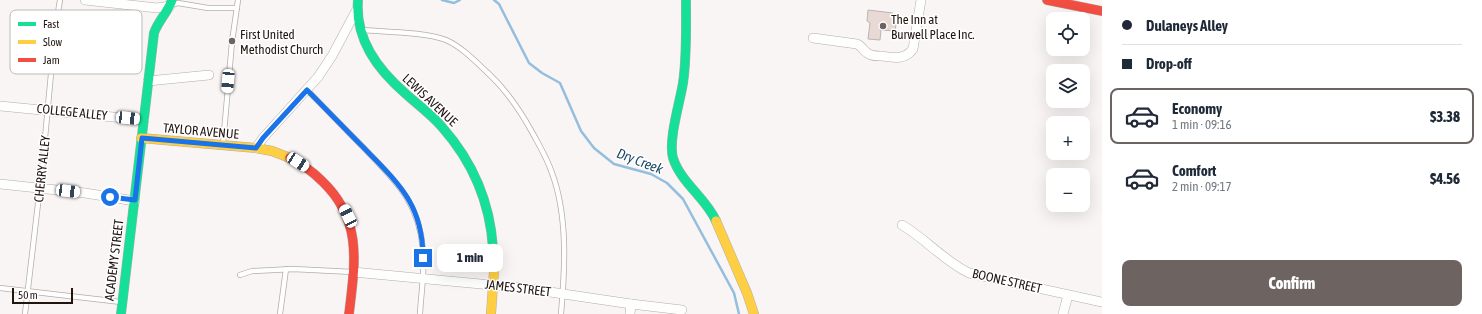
<!DOCTYPE html>
<meta charset="utf-8">
<style>
:root{--surface:#fff;--page:#f6f6f7;--text:#1f2937;--muted:#747a83;--line:#e0e1e3;--accent:#6d6360}
body{margin:0;font-family:"Asap Condensed",sans-serif;background:var(--page);color:var(--text);height:100vh;display:flex;flex-direction:column;font-size:15px;white-space:nowrap}
*{box-sizing:border-box;margin:0}
p{font-size:13px;color:var(--muted)}
.icon{flex:none;width:22px;height:22px;fill:none;stroke:currentColor;stroke-width:2;stroke-linecap:round;stroke-linejoin:round}
.map{position:relative;flex:1;overflow:hidden}
.sheet{display:flex;flex-direction:column;background:var(--surface);width:380px}
.sheet>*{flex:none}
.guide{display:grid;align-content:center;height:88px;padding:0 20px;background:var(--surface)}
.controls{position:absolute;left:1046px;top:12px;display:grid;gap:8px}
.controls a{display:grid;place-items:center;width:44px;height:44px;border-radius:8px;background:var(--surface);box-shadow:0 4px 16px #0002;font-size:20px}
.scale{position:absolute;left:12px;bottom:10px;width:61px;box-sizing:border-box;padding-left:4px;border:2px solid #221510;border-top:0;font-size:11px;line-height:14px;white-space:nowrap;color:#221510;-webkit-text-stroke:3px #fff;paint-order:stroke}
.end{position:absolute;width:18px;height:18px;margin:-9px;border:5px solid #1a73e8;background:#fff;box-shadow:0 0 0 2px #fff}
.from{border-radius:50%}
.bubble{position:absolute;height:28px;border-radius:8px;background:var(--surface);box-shadow:0 4px 16px #0002;font-size:13px;font-weight:800;line-height:28px;text-align:center}
.car{position:absolute;width:12px;height:24px;margin:-12px -6px;border-radius:5px;box-shadow:0 0 3px 1px #0007;background:linear-gradient(#fff 24%,#345 0 40%,#fff 0 76%,#345 0 86%,#fff 0)}
.guide b{display:flex;align-items:center;gap:14px;height:38px;font-size:15px}
.guide b+b{border-top:1px solid var(--line)}
.guide i{width:10px;height:10px;background:var(--text)}
ul{padding:0;list-style:none}
li{display:flex;align-items:center;gap:12px;height:56px;margin:0 8px 6px;padding:0 12px;border:2px solid transparent;border-radius:8px}
li div{flex:1}
li b{display:block;font-size:15px}
li em{font-style:normal;font-weight:800}
li.on{border-color:var(--accent)}
li>.icon{width:36px;height:36px;stroke-width:1.5}
.action{display:flex;gap:8px;margin-top:auto;padding:8px 20px}
.action a{flex:1;height:46px;border-radius:8px;background:var(--accent);color:#fff;font-size:16px;font-weight:800;line-height:46px;text-align:center}
main{display:flex;flex:1;min-height:0}
.map>svg:first-child{display:block}
.lines{fill:none;stroke-linecap:round;stroke-linejoin:round}
.stream{stroke:#94bedd;stroke-width:2.5}
.building{fill:#e9d9d4;stroke:#bcb4b1}
.lane-casing{stroke:#b5acaa;stroke-width:6}
.street-casing{stroke:#b5acaa;stroke-width:10}
.fast-casing{stroke:#b5acaa;stroke-width:10}
.slow-casing{stroke:#b5acaa;stroke-width:10}
.jam-casing{stroke:#b5acaa;stroke-width:10}
.lane{stroke:#fefefd;stroke-width:4.5}
.street{stroke:#fefefd;stroke-width:9}
.fast{stroke:#16e098;stroke-width:9}
.slow{stroke:#ffcf43;stroke-width:9}
.jam{stroke:#f24e42;stroke-width:9}
.route{stroke:#1a73e8;stroke-width:5}
.poi-dot{fill:#6d6360;stroke:#fff;stroke-width:1.5}
.labels{text-anchor:middle;dominant-baseline:central;stroke-width:3;stroke-linejoin:round;paint-order:stroke}
.poi-label{font-size:13px;fill:#221510;stroke:#fff;text-anchor:start}
.street-label{font-size:13px;fill:#221510;stroke:#fff}
.water-label{font-size:14px;font-style:italic;fill:#194867;stroke:#fff}
.key{fill:#fff;stroke:#bdb9b7;stroke-width:1}
.key-label{font-size:11px;fill:#221510}
</style>
<main>
<div class="map">
<svg width="1102" height="314" viewBox="0 0 1102 314">
<rect width="100%" height="100%" fill="#f9f5f4"/>
<g class="lines">
<g class="stream">
<polyline points="442,0 454,3 460,0"/>
<polyline points="494,0 499,4 529,63 542,73 560,83 581,131 594,148 614,164 651,174 667,183 683,199 734,293 739,314"/>
</g>
</g>
<polygon class="building" points="868,10 893,13 892,17 897,18 895,31 881,30 880,40 868,39 870,23 867,21"/>
<g class="lines">
<g class="lane-casing">
<g id="lane">
<polyline points="171,5 178,3 208,8 237,8"/>
<path d="M362,30c24,2 63,2 84,10 16,7 30,22 43,34 18,17 31,36 43,58 7,13 15,26 20,41 16,43 13,96 9,141"/>
<path d="M307,90c19,19 37,38 56,57 32,34 56,53 60,103 2,21 -2,43 -3,64"/>
<polyline points="223,144 232,42 238,0"/>
<polyline points="240,275 252,271 293,269 353,272"/>
<polyline points="0,288 121,302"/>
<polyline points="25,314 42,170 55,31 60,0"/>
<polyline points="280,314 286,269"/>
</g>
</g>
<g class="street-casing">
<g id="street">
<polyline points="85,0 157,8 170,6"/>
<path d="M813,38l44,6c5,2 7,8 12,10 3,2 8,2 12,2 13,2 24,4 32,-7l8,-49"/>
<polyline points="148,81 209,75"/>
<polyline points="0,106 144,120"/>
<polyline points="256,148 263,138 318,77 332,56 356,11"/>
<polyline points="0,184 85,193 135,201"/>
<path d="M902,225c24,14 42,36 67,48l133,29"/>
<polyline points="353,272 523,288 631,304 682,310"/>
<polyline points="630,314 631,304"/>
<polyline points="1063,314 1068,295"/>
</g>
</g>
<g class="fast-casing">
<g id="fast">
<path d="M358,0c-3,39 19,69 48,94 12,11 25,20 36,33 31,35 48,75 51,121"/>
<path d="M686,0c0,27 1,56 -3,83 -3,19 -15,57 -10,75 8,25 33,40 43,63"/>
<path d="M121,314l33,-281c4,-12 14,-21 18,-33"/>
</g>
</g>
<g class="slow-casing">
<g id="slow">
<polyline points="141,138 256,148 272,151 290,158"/>
<polyline points="716,221 747,293 754,314"/>
<polyline points="491,314 494,271 493,248"/>
</g>
</g>
<g class="jam-casing">
<g id="jam">
<polyline points="1047,0 1102,11"/>
<path d="M290,158c12,6 23,14 32,23 41,39 33,82 27,133"/>
</g>
</g>
<use href="#lane" class="lane"/>
<use href="#street" class="street"/>
<use href="#fast" class="fast"/>
<use href="#slow" class="slow"/>
<use href="#jam" class="jam"/>
</g>
<g class="lines">
<path class="route" d="M110,197l25,3 7,-62 114,10 7,-10 44,-48c19,19 37,38 56,57 35,36 60,57 60,111"/>
</g>
<g class="poi-dot">
<circle cx="883" cy="26" r="4"/>
<circle cx="232" cy="41" r="4"/>
</g>
<g class="labels">
<g class="poi-label">
<text x="891" y="19">The Inn at<tspan x="891" dy="15">Burwell Place Inc.</tspan></text>
<text x="240" y="34">First United<tspan x="240" dy="15">Methodist Church</tspan></text>
</g>
<g class="street-label">
<text transform="translate(430 100) rotate(43)">LEWIS AVENUE</text>
<text transform="translate(72 112) rotate(6)">COLLEGE ALLEY</text>
<text transform="translate(201 131) rotate(5)">TAYLOR AVENUE</text>
<text transform="translate(42 169) rotate(-84)">CHERRY ALLEY</text>
<text transform="translate(114 260) rotate(-83)">ACADEMY STREET</text>
<text transform="translate(1007 281) rotate(13)">BOONE STREET</text>
<text transform="translate(518 288) rotate(7)">JAMES STREET</text>
</g>
<g class="water-label">
<text transform="translate(640 161) rotate(21)">Dry Creek</text>
</g>
</g>
<rect x="10" y="10" width="132" height="64" rx="6" class="key"/>
<rect x="18" y="22" width="18" height="4" fill="#16e098"/>
<rect x="18" y="40" width="18" height="4" fill="#ffcf43"/>
<rect x="18" y="58" width="18" height="4" fill="#f24e42"/>
<g class="key-label">
<text x="43" y="28">Fast</text>
<text x="43" y="46">Slow</text>
<text x="43" y="64">Jam</text>
</g>
</svg>
<div class="controls">
<a><svg class="icon" aria-label="locate" viewBox="0 0 24 24"><circle cx="12" cy="12" r="6"/><path d="M12 2v4M12 18v4M2 12h4M18 12h4"/></svg></a>
<a><svg class="icon" aria-label="layers" viewBox="0 0 24 24"><path d="M12 4l9 5-9 5-9-5zM3 14l9 5 9-5"/></svg></a>
<a>+</a>
<a>−</a>
</div>
<div class="scale">50 m</div>
<i class="end from" style="left:110px;top:197px"></i>
<i class="end" style="left:423px;top:258px"></i>
<div class="bubble" style="left:437px;top:244px;width:66px">1 min</div>
<i class="car" style="left:228px;top:81px;rotate:185deg"></i>
<i class="car" style="left:128px;top:118px;rotate:96deg"></i>
<i class="car" style="left:298px;top:162px;rotate:123deg"></i>
<i class="car" style="left:68px;top:191px;rotate:97deg"></i>
<i class="car" style="left:348px;top:216px;rotate:334deg"></i>
</div>
<section class="sheet">
<div class="guide">
<b><i class="from"></i>Dulaneys Alley</b>
<b><i></i>Drop-off</b>
</div>
<ul>
<li class="on"><svg class="icon" aria-label="car" viewBox="0 0 24 24"><path d="M5 17H2v-5l4-1 3-4h7l3 4 3 1v5h-3M9 17h6M6 11h13"/><circle cx="7" cy="17" r="2"/><circle cx="17" cy="17" r="2"/></svg><div><b>Economy</b><p>1 min · 09:16</p></div><em>$3.38</em></li>
<li><svg class="icon" aria-label="car" viewBox="0 0 24 24"><path d="M5 17H2v-5l4-1 3-4h7l3 4 3 1v5h-3M9 17h6M6 11h13"/><circle cx="7" cy="17" r="2"/><circle cx="17" cy="17" r="2"/></svg><div><b>Comfort</b><p>2 min · 09:17</p></div><em>$4.56</em></li>
</ul>
<div class="action"><a>Confirm</a></div>
</section>
</main>
